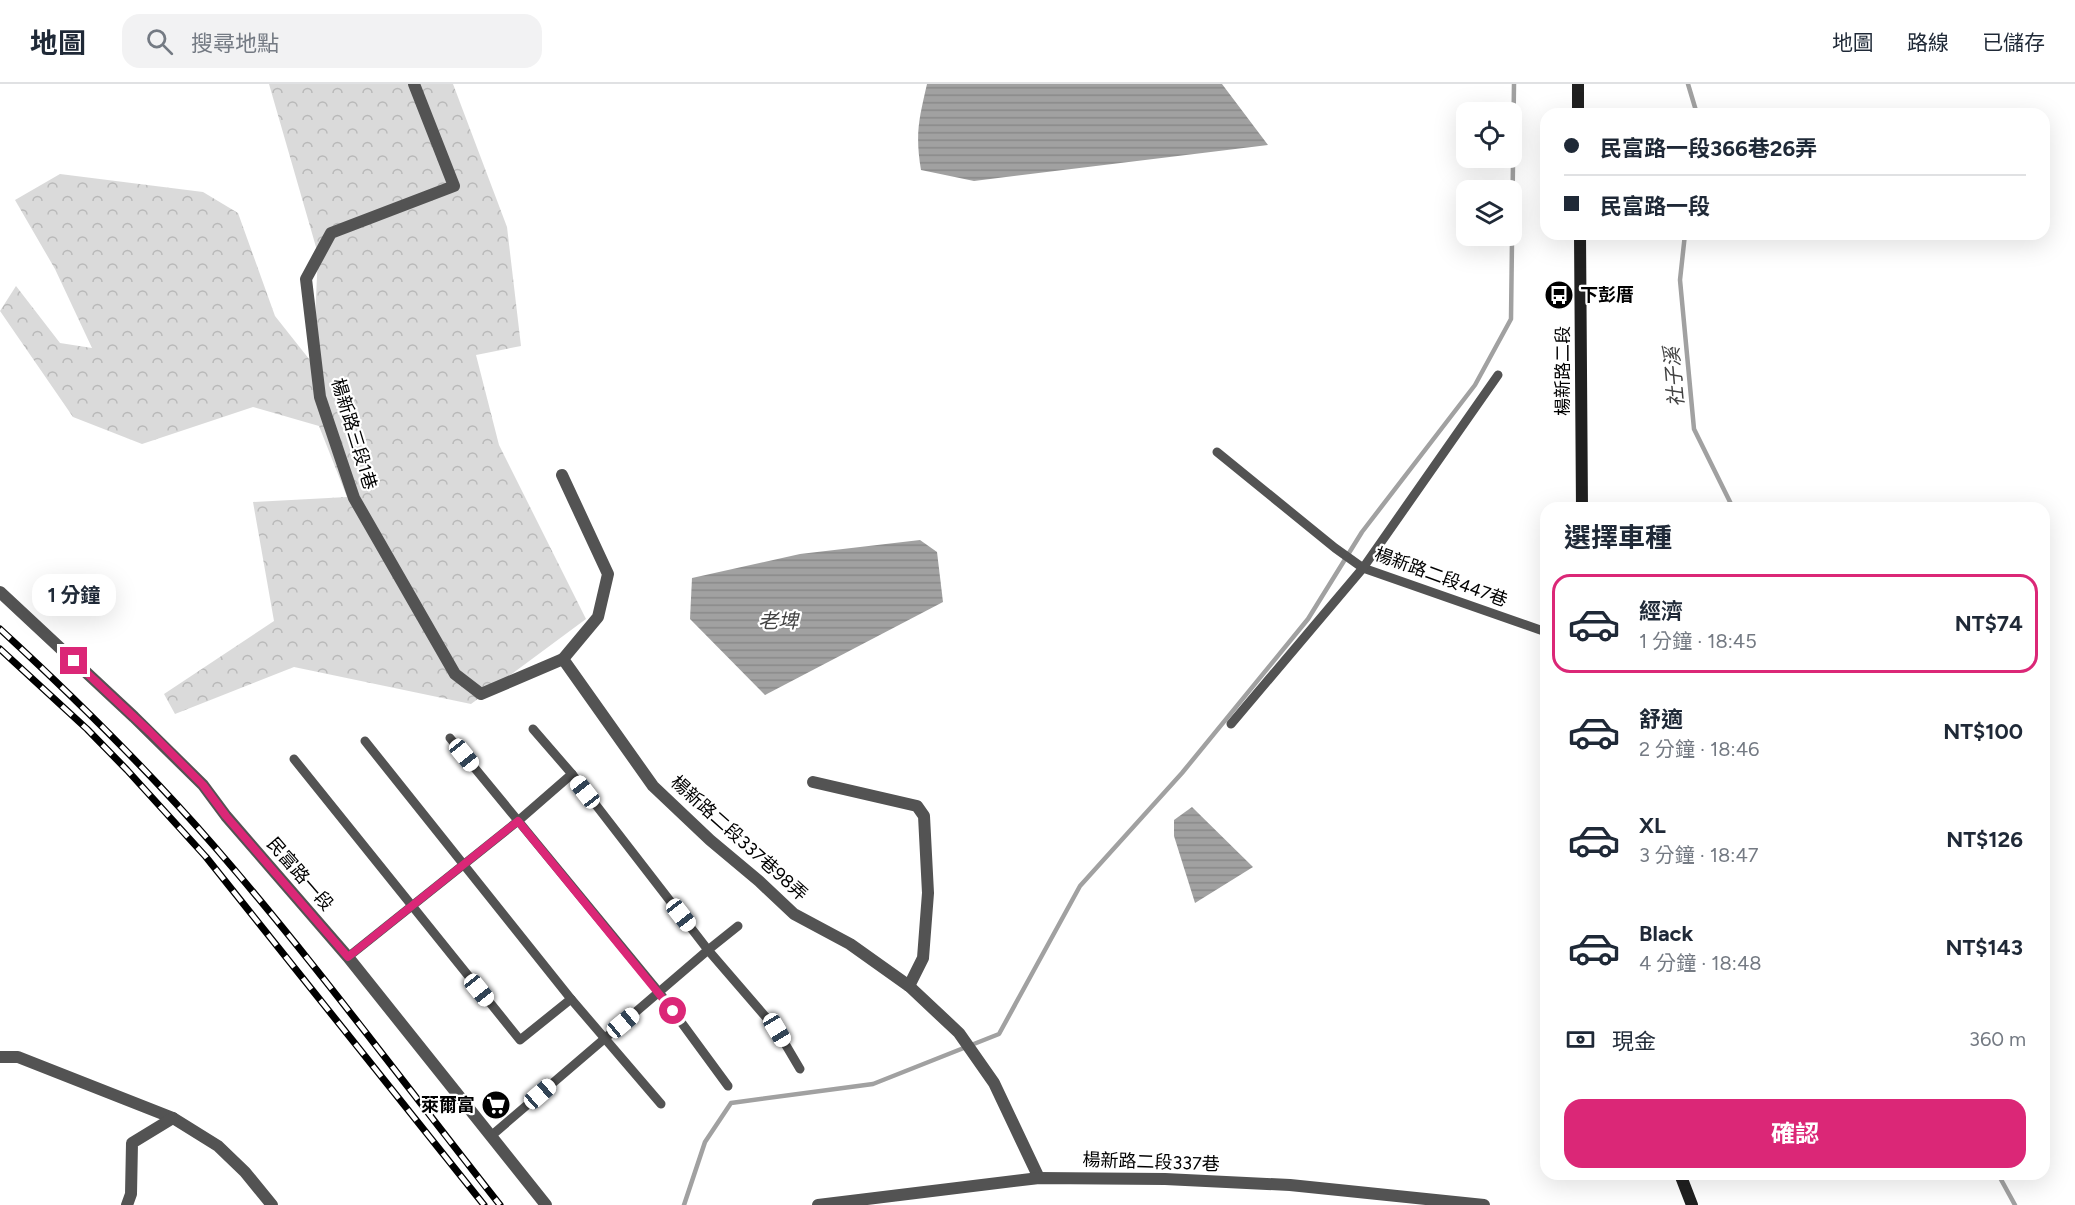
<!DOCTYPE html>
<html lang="zh-TW">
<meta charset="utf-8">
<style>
:root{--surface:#fff;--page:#f2f2f3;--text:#1f2937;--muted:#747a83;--line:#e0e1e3;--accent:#db2777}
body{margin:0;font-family:Figtree,"Noto Sans TC",sans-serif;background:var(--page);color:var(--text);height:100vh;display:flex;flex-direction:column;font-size:22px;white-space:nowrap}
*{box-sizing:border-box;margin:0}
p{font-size:20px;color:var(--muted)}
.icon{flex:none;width:33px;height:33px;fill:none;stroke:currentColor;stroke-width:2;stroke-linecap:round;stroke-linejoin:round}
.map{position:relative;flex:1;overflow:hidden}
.panel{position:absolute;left:1540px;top:418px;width:510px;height:678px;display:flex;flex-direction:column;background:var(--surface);border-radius:18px;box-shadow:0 6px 24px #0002}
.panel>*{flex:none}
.top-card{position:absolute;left:1540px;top:24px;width:510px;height:132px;border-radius:18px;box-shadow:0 6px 24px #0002;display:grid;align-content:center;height:132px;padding:0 24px;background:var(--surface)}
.controls{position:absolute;left:1456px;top:18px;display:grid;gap:12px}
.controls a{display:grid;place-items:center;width:66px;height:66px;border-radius:12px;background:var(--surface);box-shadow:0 6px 24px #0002;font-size:30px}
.end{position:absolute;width:27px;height:27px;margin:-14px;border:8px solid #db2777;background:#fff;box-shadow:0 0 0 3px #fff}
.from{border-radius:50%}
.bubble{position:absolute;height:42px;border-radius:18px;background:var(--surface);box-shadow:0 6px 24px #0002;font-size:20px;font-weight:700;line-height:42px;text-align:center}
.car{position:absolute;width:18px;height:36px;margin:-18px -9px;border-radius:8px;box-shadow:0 0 4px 2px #0007;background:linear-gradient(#fff 24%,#345 0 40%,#fff 0 76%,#345 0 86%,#fff 0)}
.top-card b{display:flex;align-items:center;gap:21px;height:57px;font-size:22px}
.top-card b+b{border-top:2px solid var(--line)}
.top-card i{width:15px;height:15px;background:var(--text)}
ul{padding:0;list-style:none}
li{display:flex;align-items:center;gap:18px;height:99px;margin:0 12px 9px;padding:0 12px;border:3px solid transparent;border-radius:18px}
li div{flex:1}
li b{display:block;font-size:22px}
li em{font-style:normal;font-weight:700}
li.current{border-color:var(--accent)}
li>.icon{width:54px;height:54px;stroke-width:1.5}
h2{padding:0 24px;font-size:27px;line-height:72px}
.pay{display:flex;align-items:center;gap:15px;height:66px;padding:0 24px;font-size:22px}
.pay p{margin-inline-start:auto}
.primary-button{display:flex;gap:12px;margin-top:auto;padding:12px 24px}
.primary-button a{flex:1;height:69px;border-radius:18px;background:var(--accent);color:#fff;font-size:24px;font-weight:700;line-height:69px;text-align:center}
header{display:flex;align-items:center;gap:36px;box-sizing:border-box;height:84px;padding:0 30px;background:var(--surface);border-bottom:2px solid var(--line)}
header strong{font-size:28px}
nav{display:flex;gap:33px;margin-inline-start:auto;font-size:21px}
.search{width:420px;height:54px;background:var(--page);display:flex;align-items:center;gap:15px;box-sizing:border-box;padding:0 21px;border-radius:18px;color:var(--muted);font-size:22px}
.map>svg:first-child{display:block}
.forest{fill:url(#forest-crowns)}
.water{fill:url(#water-rules)}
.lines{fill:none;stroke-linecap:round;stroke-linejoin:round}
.stream{stroke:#a1a1a1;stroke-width:4.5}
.service{stroke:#535353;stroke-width:9}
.minor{stroke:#535353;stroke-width:12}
.tertiary{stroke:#535353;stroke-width:12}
.secondary{stroke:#202020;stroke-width:12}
.rail-casing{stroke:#000;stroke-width:7}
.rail{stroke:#fff;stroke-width:4.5;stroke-dasharray:14;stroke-linecap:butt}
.route{stroke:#db2777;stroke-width:8}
.labels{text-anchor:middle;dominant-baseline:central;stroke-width:4.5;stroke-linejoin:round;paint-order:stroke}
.poi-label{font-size:18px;font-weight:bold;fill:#000;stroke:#fff;text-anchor:start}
.street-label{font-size:18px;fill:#000;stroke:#fff}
.water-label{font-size:20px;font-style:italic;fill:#424242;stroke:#fff}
</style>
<header>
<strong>地圖</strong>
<div class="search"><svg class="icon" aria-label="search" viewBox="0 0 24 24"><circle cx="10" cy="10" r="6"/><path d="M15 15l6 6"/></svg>搜尋地點</div>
<nav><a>地圖</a><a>路線</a><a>已儲存</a></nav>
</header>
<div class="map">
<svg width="2075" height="1121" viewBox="0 0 2075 1121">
<defs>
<pattern id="forest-crowns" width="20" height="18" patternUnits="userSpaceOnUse" patternTransform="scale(1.5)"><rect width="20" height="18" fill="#dadada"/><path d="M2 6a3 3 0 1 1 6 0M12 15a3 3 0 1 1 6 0" fill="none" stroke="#b9b9b9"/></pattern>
<pattern id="water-rules" width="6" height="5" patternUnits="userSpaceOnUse" patternTransform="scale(1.5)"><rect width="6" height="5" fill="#a1a1a1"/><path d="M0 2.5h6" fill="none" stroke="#898989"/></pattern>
</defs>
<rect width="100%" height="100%" fill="#fff"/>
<polygon class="forest" points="269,0 453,0 507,143 521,262 476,271 499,361 586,535 471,620 294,583 175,630 164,610 274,537 253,418 347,413 319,342 253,323 142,360 73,333 0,227 16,202 60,259 92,264 55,185 15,116 60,90 203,108 238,129 275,232 313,280 318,170"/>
<g class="water">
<path d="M927,0h295l46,61 -294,36 -53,-11c-6,-36 -2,-51 6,-86z"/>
<polygon points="920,456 937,468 943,518 765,611 690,535 692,494 800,470"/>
<polygon points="1192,723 1253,783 1195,819 1174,752 1174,736"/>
</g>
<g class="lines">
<g class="stream">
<polyline points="1688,0 1697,30"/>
<polyline points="1685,150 1680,196 1694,345 1733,424"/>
<polyline points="1998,1090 2015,1121"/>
<polyline points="684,1121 705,1058 731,1019 873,1000 999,950 1080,802 1182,689 1308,535 1362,448 1475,301 1511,235 1514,0"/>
</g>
<g class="service">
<polyline points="1217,368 1335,464 1363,484 1546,548"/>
<polyline points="1231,640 1363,484 1498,291"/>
<polyline points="533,645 572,690 708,866 777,946 800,985"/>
<polyline points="450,654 659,908 728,1002"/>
<polyline points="365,657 571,915 661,1020"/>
<polyline points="294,675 520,956 571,915"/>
<polyline points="348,873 518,737 572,690"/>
<polyline points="491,1052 708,866 738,842"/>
</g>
<g class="minor">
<polyline points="414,0 454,102 331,149 306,195 320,313 354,414 455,590 481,610 563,575"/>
<polyline points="562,391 608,490 598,533 563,575 653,702 710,756 759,797 794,830 850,860 909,902 959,949 994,999 1039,1094"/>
<polyline points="813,698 917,722 924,732 928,809 923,874 909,902"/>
<polyline points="0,973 18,973 173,1034 218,1062 245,1088 272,1121"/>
<polyline points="127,1121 131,1110 132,1059 173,1034"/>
<polyline points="818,1121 1039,1094 1165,1095 1290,1101 1484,1121"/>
</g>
<polyline class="tertiary" points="0,508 134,633 203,701 226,732 348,873 546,1121"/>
<g class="secondary">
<polyline points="1578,0 1578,30"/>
<polyline points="1580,150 1582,424"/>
<polyline points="1680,1090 1692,1121"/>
</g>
<g class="rail-casing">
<g id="rail">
<path d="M0,545c75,69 147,140 214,217 100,115 191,239 286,359"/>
<polyline points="0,565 87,645 127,686 206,773 484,1121"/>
</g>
</g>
<use href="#rail" class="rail"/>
</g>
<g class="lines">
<polyline class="route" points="74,577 150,648 203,701 226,732 348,873 518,737 673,927"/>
</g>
<defs>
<g id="bus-disc" transform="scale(1.5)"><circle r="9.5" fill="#000" stroke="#fff"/><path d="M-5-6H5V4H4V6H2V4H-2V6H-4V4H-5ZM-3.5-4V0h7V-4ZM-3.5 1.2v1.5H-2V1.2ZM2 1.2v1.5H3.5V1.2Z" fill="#fff"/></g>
<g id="supermarket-disc" transform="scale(1.5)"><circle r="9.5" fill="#000" stroke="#fff"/><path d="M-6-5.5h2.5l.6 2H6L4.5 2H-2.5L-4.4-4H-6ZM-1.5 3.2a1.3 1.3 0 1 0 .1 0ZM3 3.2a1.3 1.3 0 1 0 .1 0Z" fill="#fff"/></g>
</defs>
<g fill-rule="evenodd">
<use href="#bus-disc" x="1559" y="211"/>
<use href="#supermarket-disc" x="496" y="1021"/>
</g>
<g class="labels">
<g class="poi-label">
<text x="1580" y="211">下彭厝</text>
<text x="475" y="1021" text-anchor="end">萊爾富</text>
</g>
<g class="street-label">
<text transform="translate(1563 287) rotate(-90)">楊新路二段</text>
<text transform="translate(354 350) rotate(73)">楊新路三段1巷</text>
<text transform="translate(1441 493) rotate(20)">楊新路二段447巷</text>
<text transform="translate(739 754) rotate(42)">楊新路二段337巷98弄</text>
<text transform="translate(300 790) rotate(49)">民富路一段</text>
<text transform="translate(1151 1078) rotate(2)">楊新路二段337巷</text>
</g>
<g class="water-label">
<text transform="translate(1674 293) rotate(-95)">社子溪</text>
<text x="778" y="537">老埤</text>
</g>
</g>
</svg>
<div class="controls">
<a><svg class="icon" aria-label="locate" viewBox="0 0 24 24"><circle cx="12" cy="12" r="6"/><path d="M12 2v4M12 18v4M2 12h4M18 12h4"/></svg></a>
<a><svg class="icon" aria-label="layers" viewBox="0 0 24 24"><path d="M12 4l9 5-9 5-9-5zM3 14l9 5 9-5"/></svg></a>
</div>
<i class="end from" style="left:673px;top:927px"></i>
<i class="end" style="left:74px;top:577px"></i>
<div class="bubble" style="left:32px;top:490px;width:84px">1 分鐘</div>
<i class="car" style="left:464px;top:671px;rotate:141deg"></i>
<i class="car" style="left:585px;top:708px;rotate:322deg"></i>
<i class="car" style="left:681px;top:831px;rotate:142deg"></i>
<i class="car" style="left:479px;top:906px;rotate:141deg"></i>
<i class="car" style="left:623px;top:939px;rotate:50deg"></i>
<i class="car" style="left:777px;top:946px;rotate:149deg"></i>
<i class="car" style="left:540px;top:1010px;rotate:49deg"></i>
<div class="top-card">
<b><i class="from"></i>民富路一段366巷26弄</b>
<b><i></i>民富路一段</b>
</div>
<section class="panel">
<h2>選擇車種</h2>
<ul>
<li class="current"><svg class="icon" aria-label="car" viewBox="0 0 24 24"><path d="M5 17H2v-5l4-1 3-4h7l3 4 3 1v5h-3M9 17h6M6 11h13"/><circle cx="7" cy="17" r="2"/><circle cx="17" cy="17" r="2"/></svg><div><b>經濟</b><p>1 分鐘 · 18:45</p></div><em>NT$74</em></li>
<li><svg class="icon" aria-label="car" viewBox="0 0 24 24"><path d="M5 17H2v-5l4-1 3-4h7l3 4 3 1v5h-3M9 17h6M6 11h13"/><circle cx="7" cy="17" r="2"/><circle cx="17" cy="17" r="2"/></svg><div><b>舒適</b><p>2 分鐘 · 18:46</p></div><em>NT$100</em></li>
<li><svg class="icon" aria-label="car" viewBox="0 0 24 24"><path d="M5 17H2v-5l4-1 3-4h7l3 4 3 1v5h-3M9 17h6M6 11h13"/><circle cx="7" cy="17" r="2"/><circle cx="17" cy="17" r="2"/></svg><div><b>XL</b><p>3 分鐘 · 18:47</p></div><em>NT$126</em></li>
<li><svg class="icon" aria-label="car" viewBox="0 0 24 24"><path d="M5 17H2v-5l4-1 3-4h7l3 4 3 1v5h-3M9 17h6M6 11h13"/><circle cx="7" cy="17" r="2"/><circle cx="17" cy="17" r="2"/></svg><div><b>Black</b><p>4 分鐘 · 18:48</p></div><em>NT$143</em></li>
</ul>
<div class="pay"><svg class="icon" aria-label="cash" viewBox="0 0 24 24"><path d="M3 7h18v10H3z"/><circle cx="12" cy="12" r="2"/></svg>現金<p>360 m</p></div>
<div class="primary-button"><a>確認</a></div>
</section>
</div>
